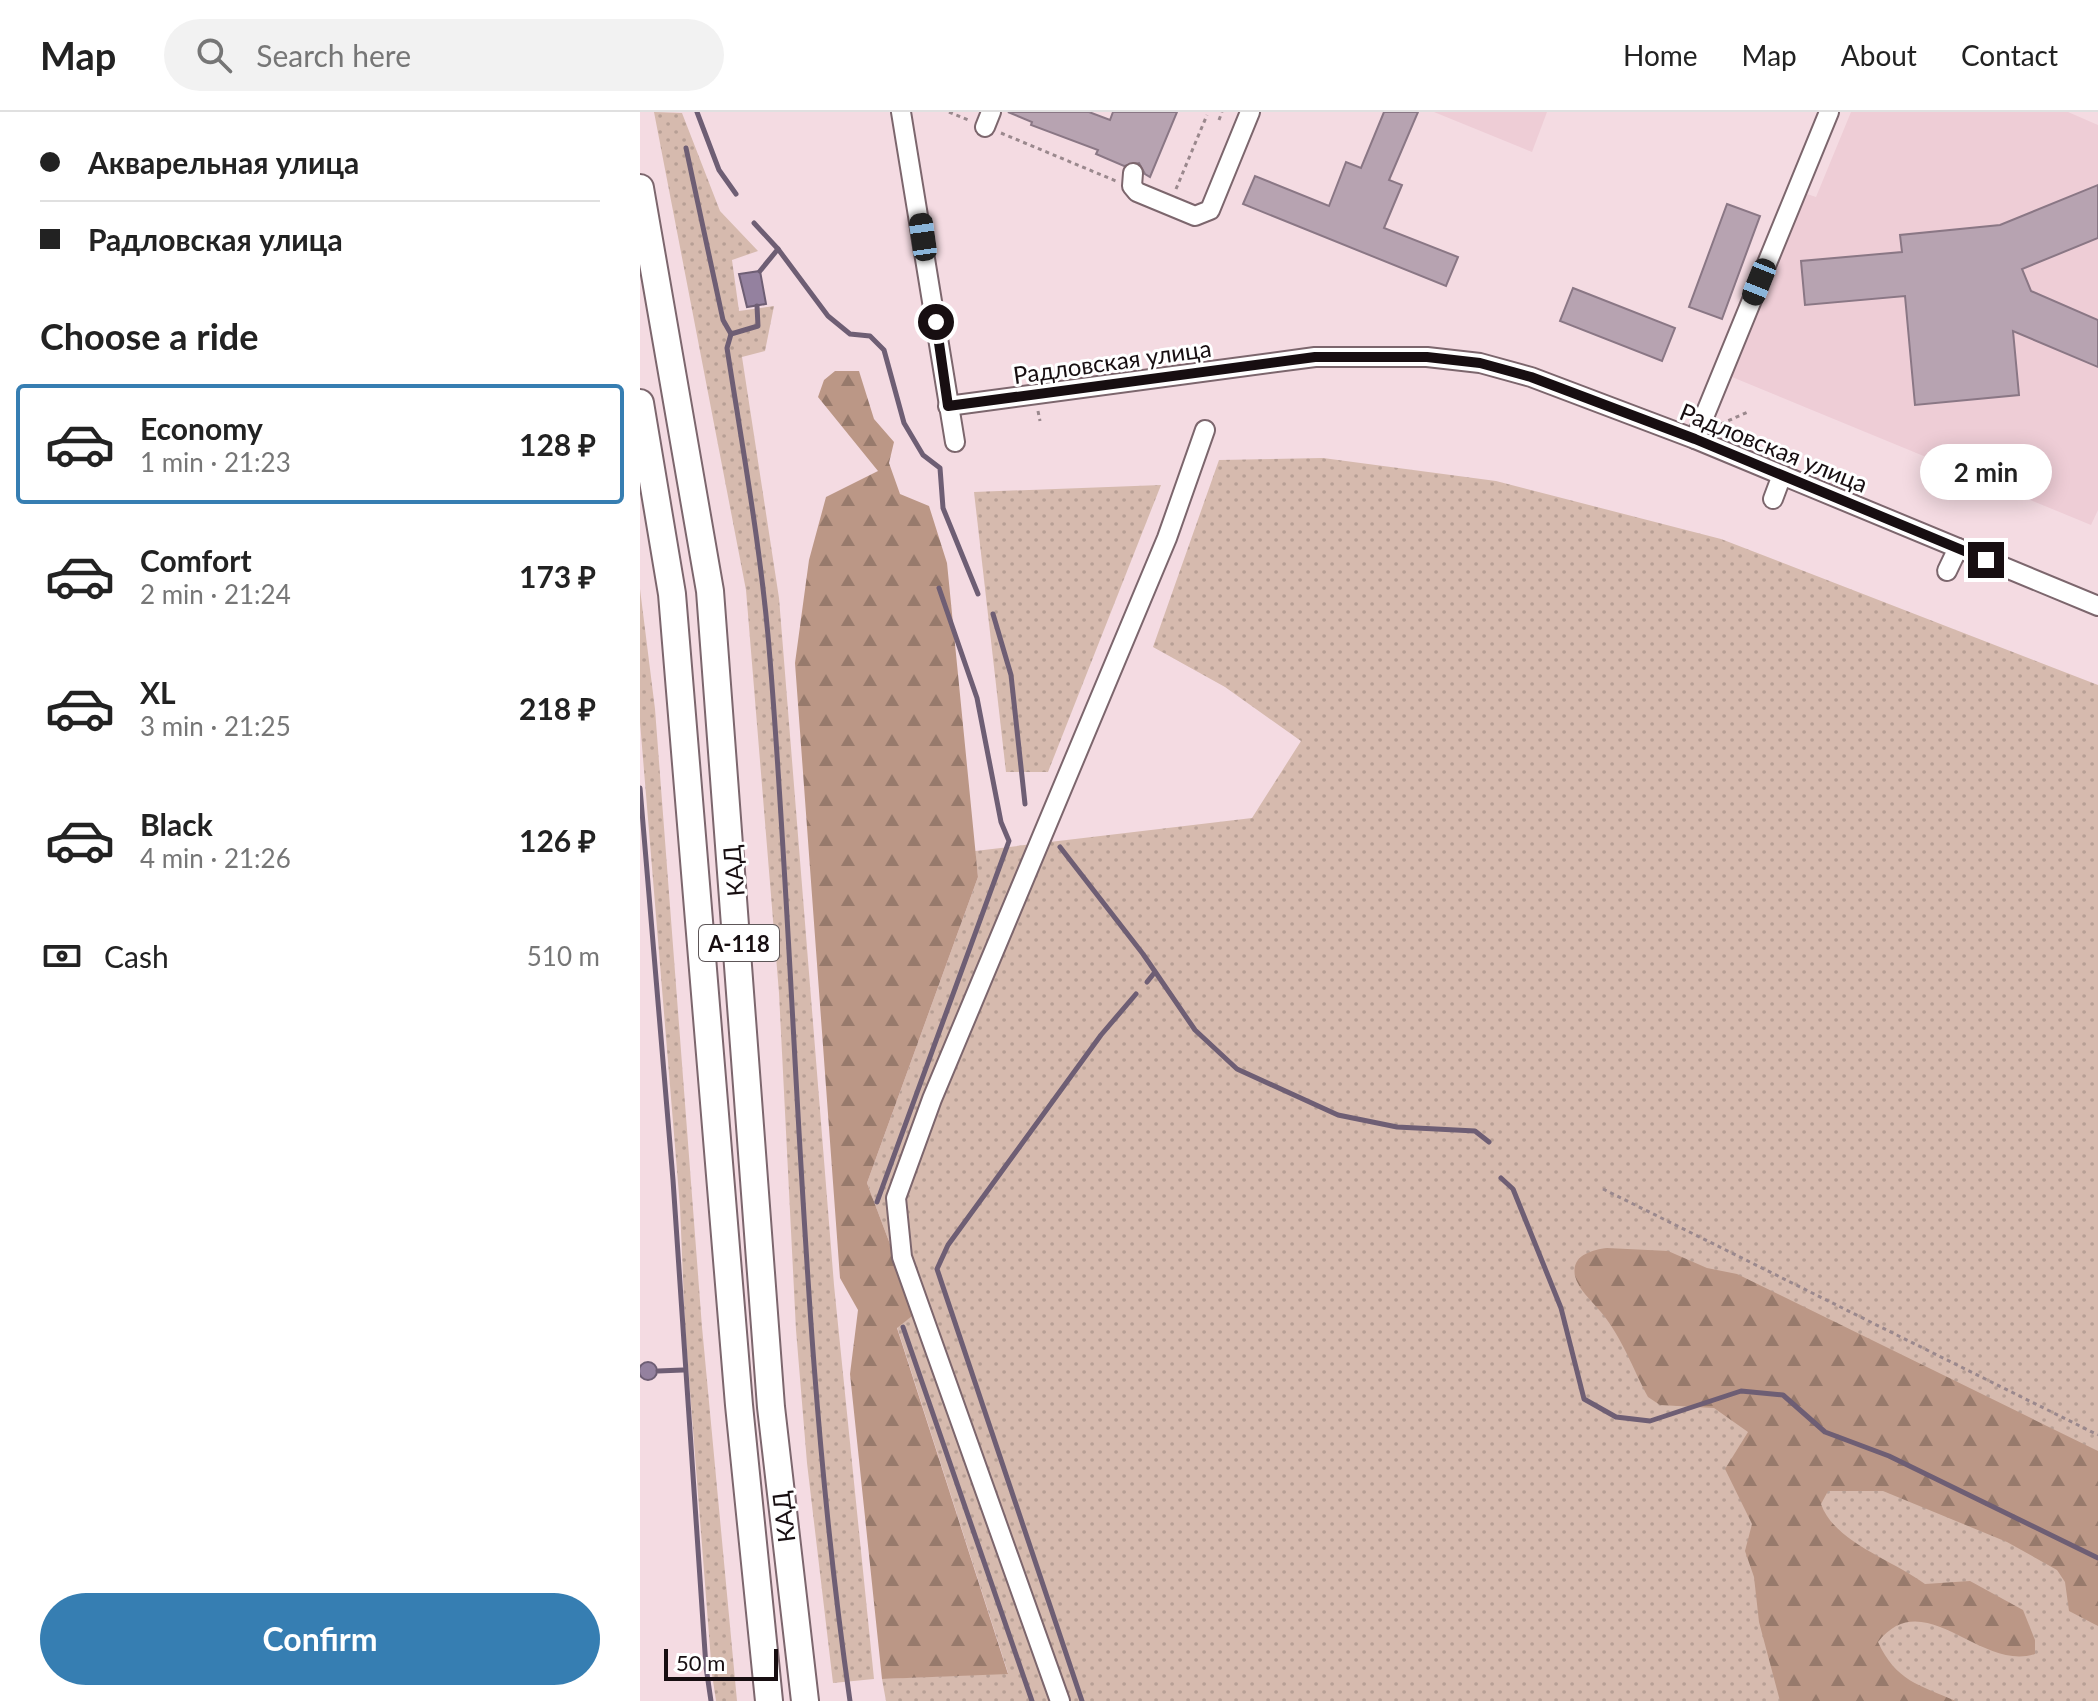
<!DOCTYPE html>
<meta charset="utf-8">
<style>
:root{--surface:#fff;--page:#f2f2f2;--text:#222;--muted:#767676;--line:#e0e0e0;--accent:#367eb2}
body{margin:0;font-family:Lato,sans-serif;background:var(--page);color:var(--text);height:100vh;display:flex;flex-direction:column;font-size:30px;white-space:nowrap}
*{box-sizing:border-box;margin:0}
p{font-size:26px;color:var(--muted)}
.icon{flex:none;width:44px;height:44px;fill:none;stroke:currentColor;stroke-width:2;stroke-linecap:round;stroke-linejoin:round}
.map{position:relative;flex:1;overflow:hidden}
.details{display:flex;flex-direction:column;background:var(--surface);width:640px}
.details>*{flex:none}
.top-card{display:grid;align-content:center;height:176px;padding:0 40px;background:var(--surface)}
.scale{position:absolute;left:24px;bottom:20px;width:114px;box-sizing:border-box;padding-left:8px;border:4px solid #170e11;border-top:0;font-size:22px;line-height:28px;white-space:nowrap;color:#170e11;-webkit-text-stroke:6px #fff;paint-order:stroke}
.end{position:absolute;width:36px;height:36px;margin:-18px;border:10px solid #170e11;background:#fff;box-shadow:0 0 0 4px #fff}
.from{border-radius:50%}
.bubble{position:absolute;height:56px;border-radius:28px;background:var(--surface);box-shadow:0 4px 20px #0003;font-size:26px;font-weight:700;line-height:56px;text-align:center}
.car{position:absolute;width:24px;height:48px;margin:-24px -12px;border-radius:10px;box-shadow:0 0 6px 2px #0007;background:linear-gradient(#222 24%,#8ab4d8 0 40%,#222 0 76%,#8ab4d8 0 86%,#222 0)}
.top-card b{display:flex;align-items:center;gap:28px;height:76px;font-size:30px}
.top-card b+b{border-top:2px solid var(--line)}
.top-card i{width:20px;height:20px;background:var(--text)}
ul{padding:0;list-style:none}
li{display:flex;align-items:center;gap:24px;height:120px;margin:0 16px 12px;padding:0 24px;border:4px solid transparent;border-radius:8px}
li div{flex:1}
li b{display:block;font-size:30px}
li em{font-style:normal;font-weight:700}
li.current{border-color:var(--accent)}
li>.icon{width:72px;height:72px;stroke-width:1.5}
h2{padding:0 40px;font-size:36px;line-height:96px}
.pay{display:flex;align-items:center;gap:20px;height:88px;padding:0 40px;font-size:30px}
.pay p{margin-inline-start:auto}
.cta{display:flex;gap:16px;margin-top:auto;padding:16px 40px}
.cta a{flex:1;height:92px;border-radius:48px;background:var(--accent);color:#fff;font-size:32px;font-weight:700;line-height:92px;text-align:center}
header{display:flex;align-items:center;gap:48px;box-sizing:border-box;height:112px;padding:0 40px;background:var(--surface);border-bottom:2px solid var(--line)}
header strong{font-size:38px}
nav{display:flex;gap:44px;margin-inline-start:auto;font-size:28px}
.search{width:560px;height:72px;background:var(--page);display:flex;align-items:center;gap:20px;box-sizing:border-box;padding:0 28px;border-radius:44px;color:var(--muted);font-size:30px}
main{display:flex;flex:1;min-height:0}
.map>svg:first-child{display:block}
.built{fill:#eecdd6}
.grass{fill:url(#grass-dots)}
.forest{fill:url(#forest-firs)}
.water{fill:#94819f;stroke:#6e5e74;stroke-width:2}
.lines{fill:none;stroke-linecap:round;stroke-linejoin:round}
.stream{stroke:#6e5e74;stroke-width:5}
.building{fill:#b7a3b1;stroke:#8a7785;stroke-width:2}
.minor-casing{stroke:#7c666d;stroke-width:22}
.highway-casing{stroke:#7c666d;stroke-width:30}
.path{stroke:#9a888d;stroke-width:3;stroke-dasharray:4 4;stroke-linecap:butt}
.minor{stroke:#fff;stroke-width:18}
.highway{stroke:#fff;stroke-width:26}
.route{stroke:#170e11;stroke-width:10}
.labels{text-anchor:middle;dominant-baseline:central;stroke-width:6;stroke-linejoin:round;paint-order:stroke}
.shield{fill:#fff;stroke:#5d5658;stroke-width:2}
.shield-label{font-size:22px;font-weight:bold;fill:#170e11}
.street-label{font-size:24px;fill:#170e11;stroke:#fff}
</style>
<header>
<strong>Map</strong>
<div class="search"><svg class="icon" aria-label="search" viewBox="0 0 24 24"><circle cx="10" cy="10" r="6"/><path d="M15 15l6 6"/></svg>Search here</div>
<nav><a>Home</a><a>Map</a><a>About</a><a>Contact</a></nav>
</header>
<main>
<section class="details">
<div class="top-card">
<b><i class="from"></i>Акварельная улица</b>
<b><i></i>Радловская улица</b>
</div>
<h2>Choose a ride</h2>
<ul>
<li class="current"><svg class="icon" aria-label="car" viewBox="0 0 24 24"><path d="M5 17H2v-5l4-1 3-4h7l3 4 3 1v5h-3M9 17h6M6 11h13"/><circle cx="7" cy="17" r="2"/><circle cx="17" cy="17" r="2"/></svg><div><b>Economy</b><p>1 min · 21:23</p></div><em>128 ₽</em></li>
<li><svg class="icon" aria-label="car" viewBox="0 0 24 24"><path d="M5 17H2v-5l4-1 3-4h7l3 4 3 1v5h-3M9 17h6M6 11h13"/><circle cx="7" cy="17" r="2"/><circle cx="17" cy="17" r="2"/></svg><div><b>Comfort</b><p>2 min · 21:24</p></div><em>173 ₽</em></li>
<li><svg class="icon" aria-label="car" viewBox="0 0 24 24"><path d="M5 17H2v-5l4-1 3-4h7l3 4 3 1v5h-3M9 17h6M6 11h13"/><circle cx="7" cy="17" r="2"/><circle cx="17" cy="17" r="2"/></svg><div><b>XL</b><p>3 min · 21:25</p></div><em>218 ₽</em></li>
<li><svg class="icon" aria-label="car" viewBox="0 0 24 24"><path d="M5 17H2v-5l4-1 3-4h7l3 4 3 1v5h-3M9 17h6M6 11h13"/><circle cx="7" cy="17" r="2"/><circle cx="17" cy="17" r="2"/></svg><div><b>Black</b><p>4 min · 21:26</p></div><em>126 ₽</em></li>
</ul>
<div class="pay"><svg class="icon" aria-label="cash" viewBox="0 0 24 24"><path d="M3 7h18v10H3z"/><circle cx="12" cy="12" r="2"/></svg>Cash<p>510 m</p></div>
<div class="cta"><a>Confirm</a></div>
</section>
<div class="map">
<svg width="1458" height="1589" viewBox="0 0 1458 1589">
<defs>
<pattern id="grass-dots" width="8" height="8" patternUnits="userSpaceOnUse" patternTransform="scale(2)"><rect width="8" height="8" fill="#d6baae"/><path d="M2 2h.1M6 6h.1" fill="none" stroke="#b79f95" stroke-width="1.8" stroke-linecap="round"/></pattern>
<pattern id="forest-firs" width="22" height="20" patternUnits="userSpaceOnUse" patternTransform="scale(2)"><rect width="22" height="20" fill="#bb9786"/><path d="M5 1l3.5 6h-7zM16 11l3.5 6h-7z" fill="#977a6c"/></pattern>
</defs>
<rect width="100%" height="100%" fill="#f4dbe2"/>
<g class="built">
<polygon points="794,0 907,0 892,40"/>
<polygon points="1211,0 1428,0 1458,13 1458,398 1451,413 1092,265 1167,82 1176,85"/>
</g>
<g class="grass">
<polygon points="14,0 42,1 80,99 118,139 92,148 99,199 134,194 125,239 102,245 139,486 194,1173 234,1567 193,1571 167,1351 156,1218 139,881 106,478"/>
<polygon points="683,346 856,369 1081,427 1458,573 1458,1589 246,1589 242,1567 368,1561 257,1215 276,1201 227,1071 338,765 335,739 612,706 661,629 585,575 513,535 579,348"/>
<polygon points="521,373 408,660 366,660 334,380"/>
<polygon points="0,477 15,597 62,1215 97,1589 76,1589 72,1562 45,1215 40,1095 0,610"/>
</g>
<g class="forest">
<polygon points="195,259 219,259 234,307 254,330 249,351 260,382 289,394 307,451 338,765 227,1071 276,1201 257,1216 368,1562 242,1567 210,1262 218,1198 200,1166 155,551 169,448 186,385 238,359 178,285 184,268"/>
<path d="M967,1136l61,3 39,17 30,6 361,177v175l-29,-15 -4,-29 -8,-12 -50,-28 -124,-51h-55l-7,13c13,38 72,56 104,80l45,-3 53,29 12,30v14c-55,18 -111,-71 -157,-12 18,39 41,43 78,59h-176l-21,-79 -5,-45 -9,-26 7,-27 -27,-55 23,-37 -34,-24 -54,-3 -12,-8c-15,-28 -27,-62 -48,-86 -8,-10 -22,-22 -25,-35 -4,-21 17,-26 32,-28z"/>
</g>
<g class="water">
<polygon points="120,159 126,192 107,195 99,162"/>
<circle cx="8" cy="1259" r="9"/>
</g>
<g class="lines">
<g class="stream">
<polyline points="57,0 79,58 96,82"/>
<path d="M46,36l37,172 8,14 -4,14c16,103 35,207 43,311 28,347 30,697 80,1042"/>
<polyline points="114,111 138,137 188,204 210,222 230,224 244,238 264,311 283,343 300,356 303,396 338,482"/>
<polyline points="120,159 138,137"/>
<polyline points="91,222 118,214 117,194"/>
<polyline points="353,502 371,563 385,692"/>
<polyline points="0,676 33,1068 66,1555 71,1589"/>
<polyline points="420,735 503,842 555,918 597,957 698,1003 757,1015 835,1019 849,1030"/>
<polyline points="507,870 515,860"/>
<polyline points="861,1066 873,1077 921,1196 944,1287 976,1305 1010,1309 1101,1279 1143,1283 1185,1320 1249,1344 1458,1446"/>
<polyline points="237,1090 369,729 361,710 337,586 299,476"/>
<polyline points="263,1215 392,1589"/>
<polyline points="18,1259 43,1258"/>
<polyline points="442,1589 297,1157 308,1133 461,923 496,882"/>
</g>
</g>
<g class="building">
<polygon points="368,0 449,0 470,8 473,0 537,0 510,65 505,62 499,51 484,54 456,42 458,38 391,13 392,10"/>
<polygon points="744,0 778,0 749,68 762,73 744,116 818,145 806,174 603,92 615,64 689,94 706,50 721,56"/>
<polygon points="1458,73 1458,126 1382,157 1391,179 1458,208 1458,255 1373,219 1379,283 1275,293 1265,184 1165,193 1161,149 1262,140 1260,123 1360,113"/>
<polygon points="1087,92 1120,104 1082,207 1049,195"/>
<polygon points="933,176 1035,216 1022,249 920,209"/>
</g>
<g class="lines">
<g class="minor-casing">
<g id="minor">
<polyline points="261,0 315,330"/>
<polyline points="345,15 351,0"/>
<polyline points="493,61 492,74 497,80 555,104 570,98 610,0"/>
<polyline points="308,294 675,245 787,245 840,251 891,265 1055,327 1458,494"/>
<polyline points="1055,327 1189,0"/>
<polyline points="1133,387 1142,363"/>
<polyline points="1307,459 1318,436"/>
<polyline points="420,1589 262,1145 256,1086 292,987 527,426 565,318"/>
</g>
</g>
<g class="highway-casing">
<g id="highway">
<polyline points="0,76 70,479 131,1295 165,1589"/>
<polyline points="0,291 32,482 99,1293 129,1589"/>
</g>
</g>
<g class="path">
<polyline points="309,0 331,9"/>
<polyline points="579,8 582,0"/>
<polyline points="361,21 476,69"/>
<polyline points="536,77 567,3"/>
<polyline points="398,299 400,309"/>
<polyline points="1081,312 1110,299"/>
<polyline points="963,1077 1458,1323"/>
</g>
<use href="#minor" class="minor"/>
<use href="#highway" class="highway"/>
</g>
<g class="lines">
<polyline class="route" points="296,210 308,294 675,245 787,245 840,251 891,265 1055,327 1346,448"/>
</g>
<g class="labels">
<rect class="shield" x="59" y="813" width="80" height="36" rx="6"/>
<g class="shield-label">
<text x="99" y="831">А-118</text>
</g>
<g class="street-label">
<text transform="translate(472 249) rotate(-8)">Радловская улица</text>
<text transform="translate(1134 335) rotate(22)">Радловская улица</text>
<text transform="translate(93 759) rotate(-95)">КАД</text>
<text transform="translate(143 1405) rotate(-97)">КАД</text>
</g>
</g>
</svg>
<div class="scale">50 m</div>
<i class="end from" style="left:296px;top:210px"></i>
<i class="end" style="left:1346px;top:448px"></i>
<div class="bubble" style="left:1280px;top:332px;width:132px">2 min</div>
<i class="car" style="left:283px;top:125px;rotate:352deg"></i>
<i class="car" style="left:1119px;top:170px;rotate:202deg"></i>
</div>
</main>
